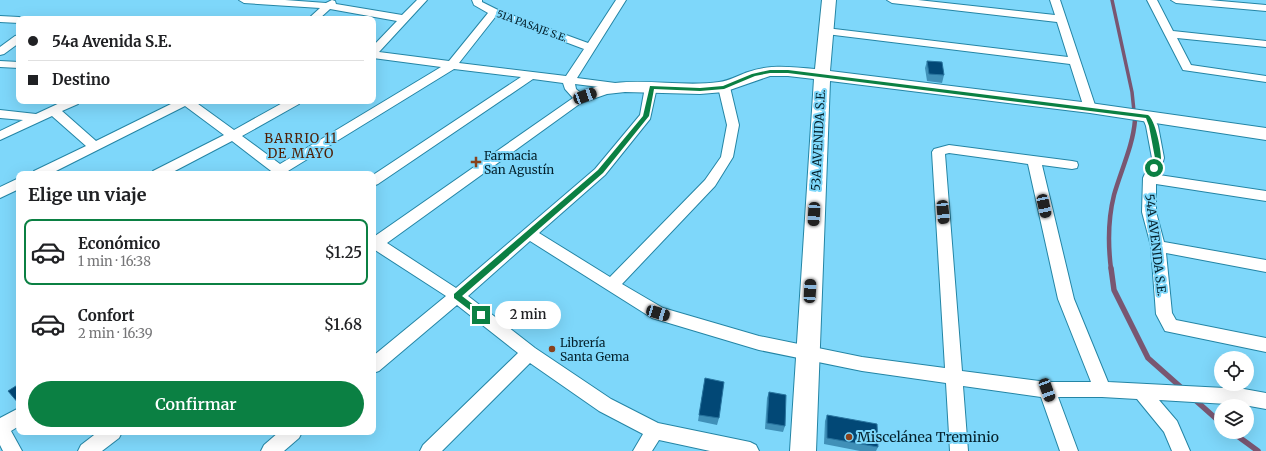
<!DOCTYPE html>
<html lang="es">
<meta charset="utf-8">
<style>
:root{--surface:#fff;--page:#f2f2f2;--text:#202124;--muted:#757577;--line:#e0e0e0;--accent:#0b8043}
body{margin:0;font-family:Merriweather,serif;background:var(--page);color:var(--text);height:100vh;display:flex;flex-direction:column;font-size:15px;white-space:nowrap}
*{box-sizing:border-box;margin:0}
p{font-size:13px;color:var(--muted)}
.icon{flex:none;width:22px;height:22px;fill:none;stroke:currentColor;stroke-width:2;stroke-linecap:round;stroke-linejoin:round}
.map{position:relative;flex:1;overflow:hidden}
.drawer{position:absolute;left:16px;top:171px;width:360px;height:264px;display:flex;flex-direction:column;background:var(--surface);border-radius:8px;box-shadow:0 4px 16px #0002}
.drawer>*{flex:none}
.guide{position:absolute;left:16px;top:16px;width:360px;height:88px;border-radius:8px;box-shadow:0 4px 16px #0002;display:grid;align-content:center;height:88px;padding:0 12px;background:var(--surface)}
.buttons{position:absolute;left:1214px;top:351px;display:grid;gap:8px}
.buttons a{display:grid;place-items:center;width:40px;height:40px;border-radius:50%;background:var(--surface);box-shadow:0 4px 16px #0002;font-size:20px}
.end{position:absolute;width:18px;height:18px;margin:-9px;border:5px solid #0b8043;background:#fff;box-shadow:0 0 0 2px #fff}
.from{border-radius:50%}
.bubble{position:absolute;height:28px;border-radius:14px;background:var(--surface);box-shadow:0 4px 16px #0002;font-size:13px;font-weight:600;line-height:28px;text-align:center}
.car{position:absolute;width:12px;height:24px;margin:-12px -6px;border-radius:5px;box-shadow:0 0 3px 1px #0007;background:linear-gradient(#222 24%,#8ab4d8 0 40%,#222 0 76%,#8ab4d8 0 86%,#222 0)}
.guide b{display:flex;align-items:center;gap:14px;height:38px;font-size:15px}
.guide b+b{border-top:1px solid var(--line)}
.guide i{width:10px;height:10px;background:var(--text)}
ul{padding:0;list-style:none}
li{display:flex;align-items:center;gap:12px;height:66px;margin:0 8px 6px;padding:0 4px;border:2px solid transparent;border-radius:8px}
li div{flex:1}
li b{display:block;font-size:15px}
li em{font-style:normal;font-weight:600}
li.current{border-color:var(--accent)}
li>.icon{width:36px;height:36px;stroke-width:1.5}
h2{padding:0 12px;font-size:18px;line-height:48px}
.action{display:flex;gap:8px;margin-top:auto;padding:8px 12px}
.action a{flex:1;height:46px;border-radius:24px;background:var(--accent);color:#fff;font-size:16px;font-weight:600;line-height:46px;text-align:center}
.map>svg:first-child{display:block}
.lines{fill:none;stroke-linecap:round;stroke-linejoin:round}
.stream-far2{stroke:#795671;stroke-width:3.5}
.stream-far1{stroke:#795671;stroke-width:4.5}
.stream{stroke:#795671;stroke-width:5.5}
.street-casing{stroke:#2485a5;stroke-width:2}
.secondary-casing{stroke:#2485a5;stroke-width:2}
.street{fill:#fff;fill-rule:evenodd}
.secondary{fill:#fff;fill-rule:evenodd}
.wall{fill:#4090b8}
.building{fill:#024876;stroke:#27739e}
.route{fill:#0b8043}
.poi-dot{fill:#88421d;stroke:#7ed7fa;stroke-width:1.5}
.labels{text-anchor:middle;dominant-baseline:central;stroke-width:4;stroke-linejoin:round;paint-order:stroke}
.far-street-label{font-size:10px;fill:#04212c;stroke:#7ed7fa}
.street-label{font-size:12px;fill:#04212c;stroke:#7ed7fa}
.poi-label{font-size:12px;fill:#04212c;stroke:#7ed7fa;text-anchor:start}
.neighbourhood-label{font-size:13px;letter-spacing:1px;fill:#4f1f05;stroke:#7ed7fa}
.near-poi-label{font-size:14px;fill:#04212c;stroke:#7ed7fa;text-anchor:start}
</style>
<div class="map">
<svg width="1266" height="451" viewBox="0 0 1266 451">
<rect width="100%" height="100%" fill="#7ed7fa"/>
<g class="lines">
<polyline class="stream-far2" points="1112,0 1132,92 1135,121"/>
<path class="stream-far1" d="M1111,269c-3,-24 -3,-50 3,-74 7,-25 19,-49 21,-75"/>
<g class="stream">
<polyline points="1111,268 1114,290 1148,358 1184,390"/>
<polyline points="1194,399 1221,423"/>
<polyline points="1232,432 1258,451"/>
</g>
<g class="street-casing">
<g id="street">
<path d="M239,0h46l41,3 6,-3 3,1 1,3 66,11 15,-15h10l-48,52 70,9 39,-48 -14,-8 -2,-5h10v2l16,8 90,33 28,-43h10l-49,78 46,6 4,1 2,2 -2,2 -4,1 -48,-6 1,5 11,9 -2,2 -198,143 69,45 139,-119 45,-54 5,-28 2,-2h8l2,2 -7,32 -45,56 -66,58 71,44 95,-97 16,-23 6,-32 -9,-38 2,-2h8l2,2 9,38 -6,32 -18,29 -93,98 41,24 96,28 103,21 83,11 -13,-216 2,-3 15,-4 123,16 5,1 1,3 -1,3 -5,1 -30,-4 32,134 34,83 136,7 22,4v16l-22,-4 -85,-5 18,21 13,30h-18l-8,-19 -27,-33 -35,-2h-44l20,54h-18l-19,-54 -78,-11 5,65h-18l-4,-68 -84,-12 -103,-21 -107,-32 -122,-77 -62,55 67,52 76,51 47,24 92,19 6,3 3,6h-49l-51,-11 -7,11h-19l10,-17 -44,-23 -69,-48 -88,88h-22l3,-6 95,-92 -61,-48 -78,66 -6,2v-17l73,-60 -71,-46h-2v-14h2l198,-138 -8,-9 -2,-6 -30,-4 -155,105 -5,2v-11l148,-98 -67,-8 -166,102 3,3h-16l-43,-33 -63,33h-18l2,-3 71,-36 -39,-29 -135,68h-18l2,-3 52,-25 -34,-30 -52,24v-9l23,-11 -23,-2v-8l36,4 28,-13h16l-2,3 -16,7 34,30 81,-40h17l40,29 52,-29h15l-2,3 -57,32 38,28 161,-97 -68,-9v-12l24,-25 -67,-12 -11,10h-11l12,-11 -76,-5zM496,16l88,33 -18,27 -107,-13zM949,153l79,11 30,135 33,83h-44l-85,-11 -17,-217z"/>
<polygon points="887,0 918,0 1055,15 1050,0 1060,0 1096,108 1094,111 1086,111 1084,108 1070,64 826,34 821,31 826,28 1068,57 1057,22 892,3"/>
<polygon points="1147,0 1157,0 1173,31 1266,41 1266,47 1177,38 1191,65 1266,76 1266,82 1183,70"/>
<polygon points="1171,0 1209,0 1266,5 1266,11 1176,3"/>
<polygon points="0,16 19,17 23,19 19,19 19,23 0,22"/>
<polygon points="19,35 19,43 4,54 0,55 0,47 15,36"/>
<polygon points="0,61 19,62 19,68 0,67"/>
<polygon points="1148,112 1152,113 1158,126 1164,158 1159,175 1266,191 1266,201 1156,184 1156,212 1164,242 1266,260 1266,272 1166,253 1172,313 1176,320 1266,338 1266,352 1165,331 1156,314 1151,246 1142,212 1143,178 1152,158 1146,126 1142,116 1144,113"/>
<polygon points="19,178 19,189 0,198 0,187"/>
<polygon points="19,408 19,426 11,431 22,451 3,451 0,445 0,418"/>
<polygon points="98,432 122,432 119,438 102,451 78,451 81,445"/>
<polygon points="279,432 302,432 299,438 284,451 261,451 264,445"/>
</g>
</g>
<g class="secondary-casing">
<path id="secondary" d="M822,0h14l-6,71 260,32 176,25v12l-176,-27 -260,-32 -14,370h-26l24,-372 -26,-3h-18l-46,16 -24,2 -75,-2 -18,2 -26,9 -6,-1 -2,-4c6,-9 32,-13 42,-15 35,-4 70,4 104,-1 10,-1 20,-7 29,-10 23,-8 43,-5 67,-3z"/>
</g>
<use href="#street" class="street"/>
<use href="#secondary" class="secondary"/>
</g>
<g class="wall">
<polygon points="927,61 944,75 942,83 927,81 925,68"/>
<polygon points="705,378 719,418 717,425 698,421"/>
<polygon points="769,392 785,426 783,432 765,429 767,398"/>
<polygon points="827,415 878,447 876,451 860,451 824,444 825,421"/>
</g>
<g class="building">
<polygon points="927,61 942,62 944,75 929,74"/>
<polygon points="705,378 724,382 719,418 699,415"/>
<polygon points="19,384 19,404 8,391"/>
<polygon points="769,392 786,395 785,426 767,423"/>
<polygon points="827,415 877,424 878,447 827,438"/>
</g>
<path class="route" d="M770,70h18l360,45c7,4 13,34 13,43 0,3 -3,8 -5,12h-4l-1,-2 4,-10 -6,-32 -3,-8 -358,-45h-18l-15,3 -31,13 -24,2 -46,-2 -5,27 -46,57 -141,123 22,17v4h-5l-25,-19v-4l144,-124 45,-54 7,-30 50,2 23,-2 29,-12z"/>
<g class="poi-dot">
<path d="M474 156h4v4h4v4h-4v4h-4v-4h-4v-4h4z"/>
<circle cx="552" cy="349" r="4"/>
<circle cx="849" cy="437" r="4"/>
</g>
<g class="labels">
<g class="far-street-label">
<text transform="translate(532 26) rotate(20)">51A PASAJE S.E.</text>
</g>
<g class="street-label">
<text transform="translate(818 140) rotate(-87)">53A AVENIDA S.E.</text>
<text transform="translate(1156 245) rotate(83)">54A AVENIDA S.E.</text>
</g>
<g class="poi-label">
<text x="484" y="155">Farmacia<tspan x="484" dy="14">San Agustín</tspan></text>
<text x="560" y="342">Librería<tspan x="560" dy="14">Santa Gema</tspan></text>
</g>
<g class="neighbourhood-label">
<text x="301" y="138">BARRIO 11<tspan x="301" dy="15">DE MAYO</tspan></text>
</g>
<g class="near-poi-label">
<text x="857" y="437">Miscelánea Treminio</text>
</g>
</g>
</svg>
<div class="buttons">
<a><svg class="icon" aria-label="locate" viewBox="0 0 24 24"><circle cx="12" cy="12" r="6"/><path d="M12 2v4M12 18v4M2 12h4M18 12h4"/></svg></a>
<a><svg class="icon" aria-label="layers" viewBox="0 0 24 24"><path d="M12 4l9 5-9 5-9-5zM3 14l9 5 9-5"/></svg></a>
</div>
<i class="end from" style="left:1154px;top:168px"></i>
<i class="end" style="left:481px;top:315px"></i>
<div class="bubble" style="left:495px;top:301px;width:66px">2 min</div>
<i class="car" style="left:585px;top:96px;rotate:70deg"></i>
<i class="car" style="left:1044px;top:206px;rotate:168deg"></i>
<i class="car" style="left:943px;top:212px;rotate:175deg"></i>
<i class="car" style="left:814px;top:214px;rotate:183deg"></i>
<i class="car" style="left:810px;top:291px;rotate:3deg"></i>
<i class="car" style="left:658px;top:313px;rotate:107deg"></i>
<i class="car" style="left:1047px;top:390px;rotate:160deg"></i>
<div class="guide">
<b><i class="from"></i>54a Avenida S.E.</b>
<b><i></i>Destino</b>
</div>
<section class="drawer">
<h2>Elige un viaje</h2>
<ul>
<li class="current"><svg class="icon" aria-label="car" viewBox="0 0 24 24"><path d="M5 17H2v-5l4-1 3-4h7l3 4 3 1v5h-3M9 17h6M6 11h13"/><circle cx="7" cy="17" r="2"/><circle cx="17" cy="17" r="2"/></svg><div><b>Económico</b><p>1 min · 16:38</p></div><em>$1.25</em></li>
<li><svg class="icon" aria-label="car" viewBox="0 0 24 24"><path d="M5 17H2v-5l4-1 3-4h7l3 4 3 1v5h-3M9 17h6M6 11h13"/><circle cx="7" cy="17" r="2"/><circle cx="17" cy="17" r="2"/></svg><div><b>Confort</b><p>2 min · 16:39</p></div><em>$1.68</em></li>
</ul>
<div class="action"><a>Confirmar</a></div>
</section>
</div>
